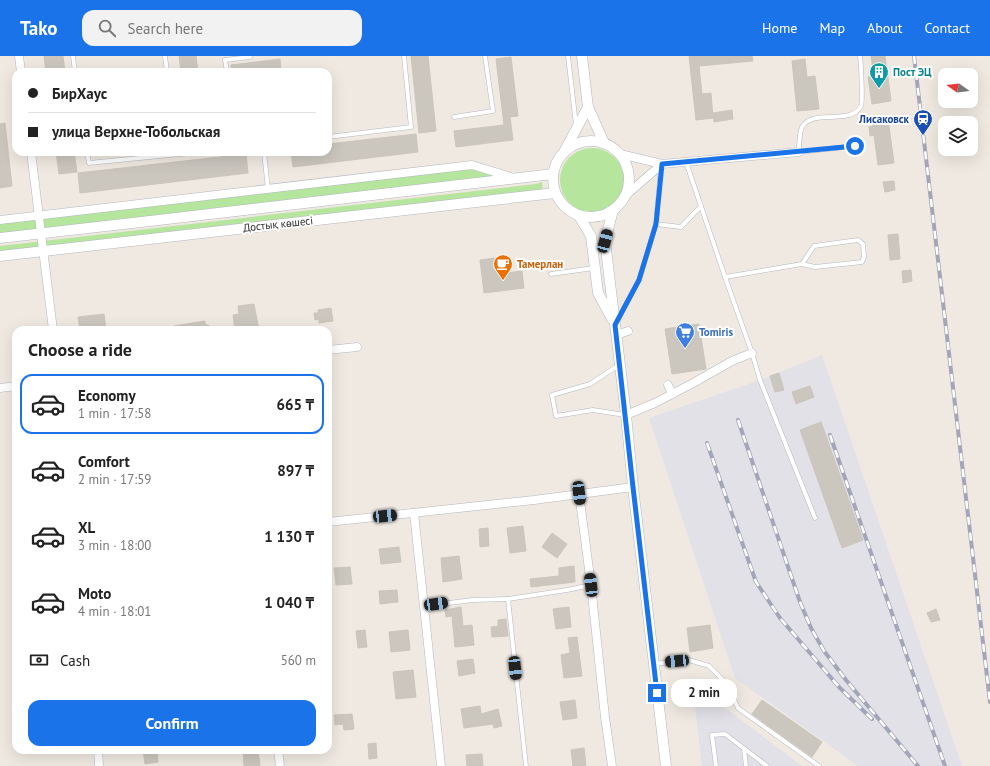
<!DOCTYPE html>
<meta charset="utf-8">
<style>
:root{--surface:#fff;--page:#f2f2f2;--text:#222;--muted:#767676;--line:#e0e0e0;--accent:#1a73e8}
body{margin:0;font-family:"PT Sans",sans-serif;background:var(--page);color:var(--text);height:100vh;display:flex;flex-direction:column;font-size:15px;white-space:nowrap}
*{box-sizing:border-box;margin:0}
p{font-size:13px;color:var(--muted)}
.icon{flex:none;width:22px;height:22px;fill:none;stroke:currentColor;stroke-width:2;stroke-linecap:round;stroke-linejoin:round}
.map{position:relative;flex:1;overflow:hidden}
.side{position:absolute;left:12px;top:270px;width:320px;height:428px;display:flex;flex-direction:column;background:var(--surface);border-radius:12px;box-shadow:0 4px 16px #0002}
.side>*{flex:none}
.banner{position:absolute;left:12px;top:12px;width:320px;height:88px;border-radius:12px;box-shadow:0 4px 16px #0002;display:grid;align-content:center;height:88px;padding:0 16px;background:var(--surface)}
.needle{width:26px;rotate:284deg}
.controls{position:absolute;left:938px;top:12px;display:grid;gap:8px}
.controls a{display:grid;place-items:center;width:40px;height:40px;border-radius:8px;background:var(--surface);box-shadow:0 4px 16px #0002;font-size:20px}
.end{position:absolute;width:18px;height:18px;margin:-9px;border:5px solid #1a73e8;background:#fff;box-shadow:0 0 0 2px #fff}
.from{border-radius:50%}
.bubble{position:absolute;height:28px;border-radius:12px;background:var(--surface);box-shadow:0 4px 16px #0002;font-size:13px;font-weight:600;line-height:28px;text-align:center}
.car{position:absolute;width:12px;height:24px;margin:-12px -6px;border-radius:5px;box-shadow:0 0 3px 1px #0007;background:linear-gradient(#222 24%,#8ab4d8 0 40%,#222 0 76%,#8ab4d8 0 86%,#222 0)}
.banner b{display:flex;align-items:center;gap:14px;height:38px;font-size:15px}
.banner b+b{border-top:1px solid var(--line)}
.banner i{width:10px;height:10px;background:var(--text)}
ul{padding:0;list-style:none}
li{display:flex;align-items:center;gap:12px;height:60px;margin:0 8px 6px;padding:0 8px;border:2px solid transparent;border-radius:12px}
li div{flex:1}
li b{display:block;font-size:15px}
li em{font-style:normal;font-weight:600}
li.on{border-color:var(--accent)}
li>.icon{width:36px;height:36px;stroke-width:1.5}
h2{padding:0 16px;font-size:18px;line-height:48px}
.pay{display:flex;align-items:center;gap:10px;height:44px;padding:0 16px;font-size:15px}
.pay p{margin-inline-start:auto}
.action{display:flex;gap:8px;margin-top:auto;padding:8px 16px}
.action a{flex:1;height:46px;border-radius:12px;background:var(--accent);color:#fff;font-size:16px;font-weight:600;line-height:46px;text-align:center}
header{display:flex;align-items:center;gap:24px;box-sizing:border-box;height:56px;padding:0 20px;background:var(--accent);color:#fff}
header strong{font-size:19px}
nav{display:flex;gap:22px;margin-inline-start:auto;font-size:14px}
.search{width:280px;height:36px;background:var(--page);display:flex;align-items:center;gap:10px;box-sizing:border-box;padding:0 14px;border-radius:12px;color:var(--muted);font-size:15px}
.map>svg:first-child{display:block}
.industrial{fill:#e3e1e8}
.green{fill:#b6e59e}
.building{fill:#cbc7bf;stroke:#cbc5ba}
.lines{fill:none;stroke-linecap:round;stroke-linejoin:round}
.service-casing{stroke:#b4b7c1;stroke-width:5}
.minor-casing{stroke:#b4b7c1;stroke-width:9}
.tertiary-casing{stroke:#b4b7c1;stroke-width:11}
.service{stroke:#fff;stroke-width:4}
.minor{stroke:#fff;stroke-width:8}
.tertiary{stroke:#fff;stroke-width:10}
.rail-casing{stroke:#a3a6b8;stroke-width:4}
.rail{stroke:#fff;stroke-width:2.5;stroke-dasharray:8;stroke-linecap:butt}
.route{stroke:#1a73e8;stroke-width:5}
.labels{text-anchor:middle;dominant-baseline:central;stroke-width:4;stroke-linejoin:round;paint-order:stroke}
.culture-label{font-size:11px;font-weight:bold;fill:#0d838f;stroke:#fff;text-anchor:start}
.transit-label{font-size:11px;font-weight:bold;fill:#164399;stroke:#fff;text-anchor:end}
.street-label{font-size:11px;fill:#2e2e2e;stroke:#fff}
.food-label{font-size:11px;font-weight:bold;fill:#c56008;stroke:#fff;text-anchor:start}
.shop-label{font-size:11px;font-weight:bold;fill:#366cbe;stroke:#fff;text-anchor:start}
</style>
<header>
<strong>Tako</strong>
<div class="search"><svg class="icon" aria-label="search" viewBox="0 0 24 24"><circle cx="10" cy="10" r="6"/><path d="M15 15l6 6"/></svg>Search here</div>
<nav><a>Home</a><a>Map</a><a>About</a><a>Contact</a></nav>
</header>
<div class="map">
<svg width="990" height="710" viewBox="0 0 990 710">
<rect width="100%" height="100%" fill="#efe9e1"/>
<g class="industrial">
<polygon points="822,299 962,710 858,710 735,622 649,362 760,324"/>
<polygon points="716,623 720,648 802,710 702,710 692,625"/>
</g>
<g class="green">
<circle cx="592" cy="124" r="32"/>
<polygon points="473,113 496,120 0,178 0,167"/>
<polygon points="542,126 543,137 0,196 0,190 536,128"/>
</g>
<g class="building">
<polygon points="44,0 63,0 65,16 46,16"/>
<polygon points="179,0 196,0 198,16 181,16"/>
<polygon points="411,0 428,0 436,75 419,77"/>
<polygon points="689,0 752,0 753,5 699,10 702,38 711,37 713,62 696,64"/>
<polygon points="871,0 885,0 891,45 872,48 868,21 874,20"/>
<polygon points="511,1 518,60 510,61 513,84 456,91 454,75 504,69 496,3"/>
<polygon points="280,3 281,16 232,16 231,9"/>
<polygon points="805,3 807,21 815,20 819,53 797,55 792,5"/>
<polygon points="732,54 733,63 714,66 713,57"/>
<polygon points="888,63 894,107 878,109 874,79 870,80 869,71 873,70 872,65"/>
<polygon points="5,67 12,130 0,132 0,68"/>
<polygon points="416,78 418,96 293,111 291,96 328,96 328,88"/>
<polygon points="56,96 74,96 77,116 59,118"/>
<polygon points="246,98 248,117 80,137 78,117"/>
<polygon points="894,125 895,134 885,136 883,126"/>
<polygon points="898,178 900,203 890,204 888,179"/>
<polygon points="496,202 498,218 522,215 524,232 484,237 480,204"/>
<polygon points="911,214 912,225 903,227 902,215"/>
<polygon points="254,248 259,274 235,274 233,259 239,258 238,250"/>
<polygon points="331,252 333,265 319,267 319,263 315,264 314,257 318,257 318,254"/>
<polygon points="104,258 106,274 80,274 78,261"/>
<polygon points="205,265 205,268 218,274 174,274 174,270"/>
<polygon points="699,268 706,313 672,318 665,273"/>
<polygon points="779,317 784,334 775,336 770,320"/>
<polygon points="810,330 814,341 796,348 792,336"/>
<polygon points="821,366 863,484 842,492 800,374"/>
<polygon points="523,470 526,495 510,497 507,472"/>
<polygon points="488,472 489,490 480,491 479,473"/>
<polygon points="552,477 567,488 557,502 542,491"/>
<polygon points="399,491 401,506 381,508 379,493"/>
<polygon points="459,500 462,523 443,526 441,502"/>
<polygon points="574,510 575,526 531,531 530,523 559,520 559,512"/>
<polygon points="350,511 352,528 336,529 334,512"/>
<polygon points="397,534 398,546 380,548 379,535"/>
<polygon points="461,551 463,570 472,569 474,589 455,591 452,560 446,561 445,554"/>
<polygon points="569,551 571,571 556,573 553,553"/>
<polygon points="936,553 940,564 931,566 927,557"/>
<polygon points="506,563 508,580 492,581 491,571 498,570 498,564"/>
<polygon points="710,569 713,592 690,596 687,572"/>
<polygon points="365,574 367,591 358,592 356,575"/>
<polygon points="408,574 410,594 391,596 389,576"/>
<polygon points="577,581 582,620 564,622 561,599 570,597 568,582"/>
<polygon points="473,603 475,617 459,620 457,605"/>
<polygon points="413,614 416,641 396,643 393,616"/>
<polygon points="575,644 577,662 563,664 560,646"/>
<polygon points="762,644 822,686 812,701 752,658"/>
<polygon points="480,650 481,658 498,653 502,670 494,672 493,668 464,672 461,653"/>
<polygon points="352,658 354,673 344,674 343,668 335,669 334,659"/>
<polygon points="376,687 377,702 369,703 368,688"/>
<polygon points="584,692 586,710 573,710 571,694"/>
<polygon points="143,694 157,694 158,706 145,708"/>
<polygon points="243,694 258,694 260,710 244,710"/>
<polygon points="482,698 483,710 467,710 466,699"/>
</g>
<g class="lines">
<g class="service-casing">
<g id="service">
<polyline points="73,0 75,16"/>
<polyline points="165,0 167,16"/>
<polyline points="568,0 576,69"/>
<polyline points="227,16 225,4 250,1"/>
<polyline points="454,61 493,55 485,0"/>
<polyline points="328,81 411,71 404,0"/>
<path d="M855,90l-56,6c0,-9 0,-18 3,-25 10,-19 49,-1 59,-21 2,-5 0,-42 -1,-50"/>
<polyline points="87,96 89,107 200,96"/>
<polyline points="264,96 268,133"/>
<polyline points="686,106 725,221 752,297 760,324 815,462"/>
<polyline points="656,168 681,171 701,150"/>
<polyline points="551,218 594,212"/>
<polyline points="725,221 802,208 815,211 862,206 864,201 863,188 858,184 814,190 802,208"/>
<polyline points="617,265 639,224 656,168 661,110"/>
<polyline points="619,309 590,328 552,339 556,360 593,354 625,359"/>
<polyline points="424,550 473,544 508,543"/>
<polyline points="654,608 689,604 709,610 726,627 738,652 819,710"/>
<polyline points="744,693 746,710"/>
<polyline points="526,710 508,543 567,534 591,529"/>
<polyline points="716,710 712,679 725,678 767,710"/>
</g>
</g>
<g class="minor-casing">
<g id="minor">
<polyline points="19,0 21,16"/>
<polyline points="31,96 53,274"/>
<polyline points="620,98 662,108 799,96"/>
<polyline points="625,140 662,108"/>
<polyline points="0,164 472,109 514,122"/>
<polyline points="616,279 628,275"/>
<polyline points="328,294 357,291"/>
<polyline points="668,329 672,338"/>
<polyline points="0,332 16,330"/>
<polyline points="626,359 655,347 695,326 732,305 752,297"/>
<polyline points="579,437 591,529 605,661 612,710"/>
<polyline points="414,457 441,710"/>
<polyline points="328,466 534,444 633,431"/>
<polyline points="98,694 99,710"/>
<polyline points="278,694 280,710"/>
</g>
</g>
<g class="tertiary-casing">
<g id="tertiary">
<polyline points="582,0 588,51 604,87"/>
<circle cx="591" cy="123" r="38"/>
<polyline points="565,94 588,51"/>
<polyline points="613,154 605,185 626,359 633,431 666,710"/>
<polyline points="579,160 591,180 598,237 612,263"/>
<polyline points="0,182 150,165 553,118"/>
<polyline points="0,200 555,137"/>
</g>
</g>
<use href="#service" class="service"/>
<use href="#minor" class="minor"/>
<use href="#tertiary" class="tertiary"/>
<g class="rail-casing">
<g id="rail">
<polyline points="914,0 990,646"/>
<polyline points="738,364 800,546 811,572 824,595 846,624 918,710"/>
<polyline points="830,379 945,710"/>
<polyline points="707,387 756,526 780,562 839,631 872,663"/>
</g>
</g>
<use href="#rail" class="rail"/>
</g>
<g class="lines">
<polyline class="route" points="657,637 633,431 615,269 639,224 656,168 662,108 855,90"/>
</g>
<defs>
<g id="building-pin" transform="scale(1)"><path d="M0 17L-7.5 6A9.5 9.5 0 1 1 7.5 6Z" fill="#0f9aa8" stroke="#fff"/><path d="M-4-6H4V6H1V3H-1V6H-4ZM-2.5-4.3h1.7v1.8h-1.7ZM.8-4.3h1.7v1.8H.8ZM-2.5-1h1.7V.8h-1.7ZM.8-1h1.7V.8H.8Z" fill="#fff"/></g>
<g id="station-pin" transform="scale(1)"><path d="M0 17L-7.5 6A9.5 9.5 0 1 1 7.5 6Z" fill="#1a4fb4" stroke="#fff"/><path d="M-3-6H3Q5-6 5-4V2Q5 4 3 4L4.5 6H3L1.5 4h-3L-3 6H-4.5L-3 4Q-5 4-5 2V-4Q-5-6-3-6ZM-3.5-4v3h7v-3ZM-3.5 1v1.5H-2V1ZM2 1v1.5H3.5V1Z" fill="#fff"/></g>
<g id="cafe-pin" transform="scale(1)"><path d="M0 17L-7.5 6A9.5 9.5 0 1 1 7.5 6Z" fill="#e8710a" stroke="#fff"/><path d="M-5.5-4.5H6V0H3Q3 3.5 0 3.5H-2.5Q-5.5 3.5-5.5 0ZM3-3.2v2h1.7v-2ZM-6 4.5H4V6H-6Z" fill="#fff"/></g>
<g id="supermarket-pin" transform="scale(1)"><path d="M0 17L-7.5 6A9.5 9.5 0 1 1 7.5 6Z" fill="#3f7fe0" stroke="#fff"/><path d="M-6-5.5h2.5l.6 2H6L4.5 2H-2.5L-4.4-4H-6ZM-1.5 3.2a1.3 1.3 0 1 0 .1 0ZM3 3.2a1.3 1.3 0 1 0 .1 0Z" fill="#fff"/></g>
</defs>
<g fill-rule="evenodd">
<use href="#building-pin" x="879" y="16"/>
<use href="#station-pin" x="923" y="63"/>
<use href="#cafe-pin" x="503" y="208"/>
<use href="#supermarket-pin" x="685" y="276"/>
</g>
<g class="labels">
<g class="culture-label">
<text x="893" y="16">Пост ЭЦ</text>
</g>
<g class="transit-label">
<text x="909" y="63">Лисаковск</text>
</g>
<g class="street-label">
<text transform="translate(278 168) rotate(-6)">Достық көшесі</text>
</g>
<g class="food-label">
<text x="517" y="208">Тамерлан</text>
</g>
<g class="shop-label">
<text x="699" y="276">Tomiris</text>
</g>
</g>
</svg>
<div class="controls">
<a><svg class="needle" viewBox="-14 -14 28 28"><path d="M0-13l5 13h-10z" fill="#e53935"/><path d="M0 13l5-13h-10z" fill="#767676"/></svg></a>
<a><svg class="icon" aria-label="layers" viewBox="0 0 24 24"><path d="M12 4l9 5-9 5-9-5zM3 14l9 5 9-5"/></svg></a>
</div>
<i class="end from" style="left:855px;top:90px"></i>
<i class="end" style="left:657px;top:637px"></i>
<div class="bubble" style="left:671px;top:623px;width:66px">2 min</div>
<i class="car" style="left:605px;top:185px;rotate:15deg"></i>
<i class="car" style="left:579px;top:437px;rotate:173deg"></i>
<i class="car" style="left:385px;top:460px;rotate:84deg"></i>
<i class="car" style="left:591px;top:529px;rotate:353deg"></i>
<i class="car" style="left:436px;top:548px;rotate:82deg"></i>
<i class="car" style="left:677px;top:605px;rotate:265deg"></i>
<i class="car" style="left:515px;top:612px;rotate:174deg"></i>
<div class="banner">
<b><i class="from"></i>БирХаус</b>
<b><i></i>улица Верхне-Тобольская</b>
</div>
<section class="side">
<h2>Choose a ride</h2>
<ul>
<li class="on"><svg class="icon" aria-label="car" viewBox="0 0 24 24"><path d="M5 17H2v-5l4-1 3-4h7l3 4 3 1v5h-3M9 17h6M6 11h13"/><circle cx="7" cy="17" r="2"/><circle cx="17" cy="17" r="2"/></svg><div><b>Economy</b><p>1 min · 17:58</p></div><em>665 ₸</em></li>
<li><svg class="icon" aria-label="car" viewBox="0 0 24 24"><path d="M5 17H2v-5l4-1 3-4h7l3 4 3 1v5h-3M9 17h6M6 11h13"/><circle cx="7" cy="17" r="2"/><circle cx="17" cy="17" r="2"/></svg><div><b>Comfort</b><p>2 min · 17:59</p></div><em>897 ₸</em></li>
<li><svg class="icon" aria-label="car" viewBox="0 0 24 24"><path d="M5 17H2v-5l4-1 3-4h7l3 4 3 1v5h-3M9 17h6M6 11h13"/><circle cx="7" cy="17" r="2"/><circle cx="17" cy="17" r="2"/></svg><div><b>XL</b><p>3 min · 18:00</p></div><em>1 130 ₸</em></li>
<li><svg class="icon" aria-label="car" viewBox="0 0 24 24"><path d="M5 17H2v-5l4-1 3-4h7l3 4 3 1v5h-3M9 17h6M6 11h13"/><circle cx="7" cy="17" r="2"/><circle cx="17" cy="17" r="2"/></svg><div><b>Moto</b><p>4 min · 18:01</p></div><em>1 040 ₸</em></li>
</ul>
<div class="pay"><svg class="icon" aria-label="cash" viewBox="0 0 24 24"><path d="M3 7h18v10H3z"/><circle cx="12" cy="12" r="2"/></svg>Cash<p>560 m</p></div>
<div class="action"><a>Confirm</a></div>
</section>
</div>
